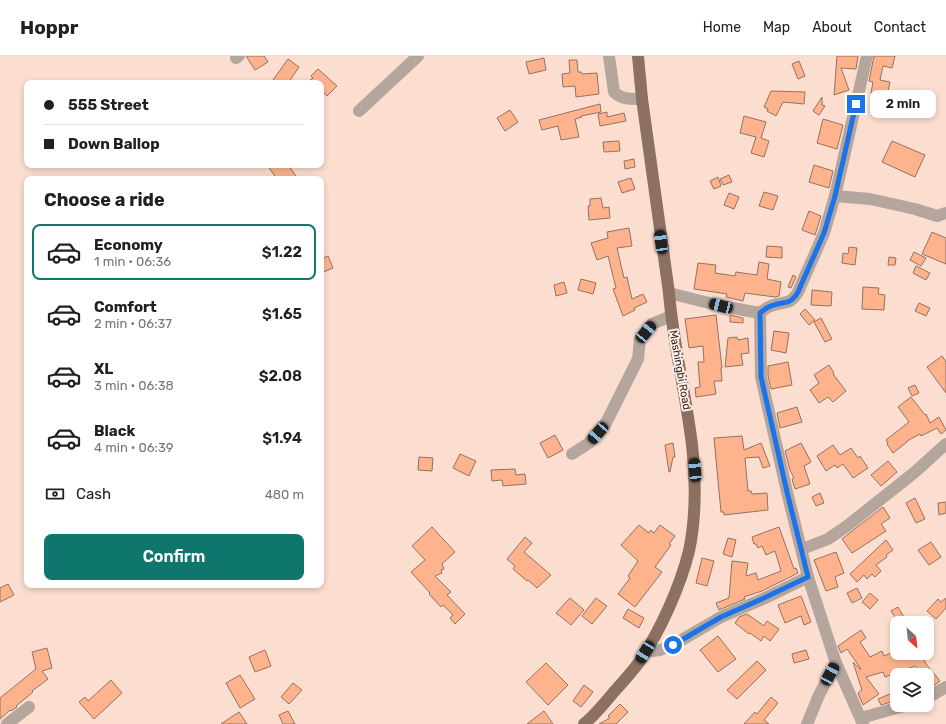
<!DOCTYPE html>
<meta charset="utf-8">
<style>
:root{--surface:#fff;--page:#f6f6f6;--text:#202124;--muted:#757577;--line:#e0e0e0;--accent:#0f766e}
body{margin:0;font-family:Rubik,sans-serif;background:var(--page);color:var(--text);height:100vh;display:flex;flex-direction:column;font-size:15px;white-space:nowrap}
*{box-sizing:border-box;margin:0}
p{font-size:13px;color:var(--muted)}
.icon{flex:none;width:22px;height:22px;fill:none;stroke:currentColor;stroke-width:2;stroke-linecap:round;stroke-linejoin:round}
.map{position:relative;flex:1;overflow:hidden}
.details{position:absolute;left:24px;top:120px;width:300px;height:412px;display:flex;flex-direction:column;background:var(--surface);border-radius:8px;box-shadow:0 2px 6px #0003}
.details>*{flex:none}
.guide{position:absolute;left:24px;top:24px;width:300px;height:88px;border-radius:8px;box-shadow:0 2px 6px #0003;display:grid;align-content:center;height:88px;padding:0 20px;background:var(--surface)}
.needle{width:26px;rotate:153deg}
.tools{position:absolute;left:890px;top:560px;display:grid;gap:8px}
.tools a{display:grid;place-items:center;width:44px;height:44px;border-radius:8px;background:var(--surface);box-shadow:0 2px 6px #0003;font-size:20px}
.end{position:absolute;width:18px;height:18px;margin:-9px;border:5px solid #1a73e8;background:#fff;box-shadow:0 0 0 2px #fff}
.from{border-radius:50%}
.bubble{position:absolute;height:28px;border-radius:8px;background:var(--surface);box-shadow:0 2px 6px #0003;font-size:13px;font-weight:600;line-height:28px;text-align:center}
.car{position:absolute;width:12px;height:24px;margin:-12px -6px;border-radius:5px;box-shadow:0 0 3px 1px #0007;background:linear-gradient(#222 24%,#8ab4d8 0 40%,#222 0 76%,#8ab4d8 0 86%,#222 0)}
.guide b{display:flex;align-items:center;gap:14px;height:38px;font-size:15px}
.guide b+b{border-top:1px solid var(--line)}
.guide i{width:10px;height:10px;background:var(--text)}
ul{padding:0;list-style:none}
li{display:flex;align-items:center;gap:12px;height:56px;margin:0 8px 6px;padding:0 12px;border:2px solid transparent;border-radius:8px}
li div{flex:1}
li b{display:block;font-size:15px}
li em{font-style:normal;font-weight:600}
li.active{border-color:var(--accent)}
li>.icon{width:36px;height:36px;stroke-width:1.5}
h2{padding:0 20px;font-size:18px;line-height:48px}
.pay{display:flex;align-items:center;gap:10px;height:44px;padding:0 20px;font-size:15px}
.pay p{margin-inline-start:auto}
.button{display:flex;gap:8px;margin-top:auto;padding:8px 20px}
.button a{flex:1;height:46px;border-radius:8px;background:var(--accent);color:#fff;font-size:16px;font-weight:600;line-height:46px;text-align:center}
header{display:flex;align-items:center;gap:24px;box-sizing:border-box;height:56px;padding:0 20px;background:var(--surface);border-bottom:1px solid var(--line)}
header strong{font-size:19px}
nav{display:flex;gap:22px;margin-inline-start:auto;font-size:14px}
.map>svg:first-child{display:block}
.building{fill:#feb38d;stroke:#937262}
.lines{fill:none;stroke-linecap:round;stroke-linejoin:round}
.minor{stroke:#b5a69d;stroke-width:12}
.major{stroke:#8c7161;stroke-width:12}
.route{stroke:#1a73e8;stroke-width:5}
.labels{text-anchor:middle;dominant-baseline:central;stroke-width:4;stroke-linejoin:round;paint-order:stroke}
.street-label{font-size:11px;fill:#362821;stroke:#fdeee7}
</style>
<header>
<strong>Hoppr</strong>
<nav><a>Home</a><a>Map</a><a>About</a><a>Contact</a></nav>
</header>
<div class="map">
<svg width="946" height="668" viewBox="0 0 946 668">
<rect width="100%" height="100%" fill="#fbdecf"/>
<g class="building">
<polygon points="246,0 264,0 268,6 255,14"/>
<polygon points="837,0 858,0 856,13 841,12 849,34 834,39"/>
<polygon points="874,0 895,0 892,12 883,10 880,24 890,26 887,40 871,37 873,26 869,25"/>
<polygon points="544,2 546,14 529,18 526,6"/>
<polygon points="288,3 299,11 288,27 278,27 273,24"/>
<polygon points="569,4 577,4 578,16 581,16 582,18 597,17 599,38 576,41 575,30 563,31 562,18 570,17"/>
<polygon points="799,5 805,20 798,23 792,8"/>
<polygon points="318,13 337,30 327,40 321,34 321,27 306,27 313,22 311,20"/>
<polygon points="771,35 805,36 804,48 783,46 776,60 767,55 768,53 764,51"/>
<polygon points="822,41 822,49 825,50 819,59 813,55"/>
<polygon points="600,48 601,56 581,60 582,61 575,63 579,81 561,84 558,70 542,74 539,64"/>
<polygon points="510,54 518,66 505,75 497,62"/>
<polygon points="607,56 607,61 624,57 626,65 600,70 598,58"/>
<polygon points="744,60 766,66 761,82 769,85 764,101 751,97 756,81 740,77"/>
<polygon points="823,63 843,69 837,93 817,87"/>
<polygon points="619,85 620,95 604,96 603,86"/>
<polygon points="892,85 925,99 915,121 882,106"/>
<polygon points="634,103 635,111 625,113 624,105"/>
<polygon points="267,109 288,109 296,120 292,123 277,123"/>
<polygon points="814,109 833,115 829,132 809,126"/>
<polygon points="729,119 732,126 723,129 720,123"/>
<polygon points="718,121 721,130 714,133 710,125"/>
<polygon points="631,122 635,133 622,137 618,126"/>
<polygon points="764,136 778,140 773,154 759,150"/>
<polygon points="729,137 739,141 734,153 724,149"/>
<polygon points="601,142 603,152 609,151 610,162 589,164 588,150 590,150 590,143"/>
<polygon points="809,155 821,160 815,179 802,174"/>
<polygon points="629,172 632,190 617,192 624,222 627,221 632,243 643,238 647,246 634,252 635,254 623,260 613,233 616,232 608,200 597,204 591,187 608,182 607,176"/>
<polygon points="932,176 946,182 946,208 922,198"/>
<polygon points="767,190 782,191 782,202 766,201"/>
<polygon points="849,191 857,192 855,209 842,207 843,197 848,198"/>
<polygon points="914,196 926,202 921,210 910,204"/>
<polygon points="328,200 333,212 321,217 321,203"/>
<polygon points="889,201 896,202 895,209 888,209"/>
<polygon points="759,206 769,208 767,223 781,226 779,240 775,241 745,237 743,245 726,241 727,238 694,233 698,207 716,209 715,217 735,220 736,216 757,219"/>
<polygon points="916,210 930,217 926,224 913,217"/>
<polygon points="793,219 796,221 791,232 788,231"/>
<polygon points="581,223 596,227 593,238 578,234"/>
<polygon points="564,226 567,237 556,240 554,229"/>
<polygon points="863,231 879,232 878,238 885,239 884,254 862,253"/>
<polygon points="812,234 832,236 831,250 811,249"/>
<polygon points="919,247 930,252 926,260 915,255"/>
<polygon points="805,253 815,264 809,269 800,258"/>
<polygon points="716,259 722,312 721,312 722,325 714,325 716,338 696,341 695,332 700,331 698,306 704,306 703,290 689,292 685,263"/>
<polygon points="730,259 743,262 743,267 730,266"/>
<polygon points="821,262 832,283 825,286 814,266"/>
<polygon points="774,275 789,277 786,297 771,294"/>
<polygon points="737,281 738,284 748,282 749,297 741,298 743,309 725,311 728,282"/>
<polygon points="942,300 946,306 946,337 927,311"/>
<polygon points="788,306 792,329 771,333 768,320 768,310"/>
<polygon points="829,309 834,317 833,318 846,335 833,346 828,341 819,347 810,334 819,327 814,319"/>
<polygon points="915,329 919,337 912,340 908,332"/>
<polygon points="911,341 925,359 926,358 930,367 939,361 946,374 941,378 937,372 921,380 920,378 907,385 907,386 893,397 887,388 888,387 886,384 909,366 898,351"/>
<polygon points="797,351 802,366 780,372 777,357"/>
<polygon points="555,379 563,394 548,402 540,387"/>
<polygon points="742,380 744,394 761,387 770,410 763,412 759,401 745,402 748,435 751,435 752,438 767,437 768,454 724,459 724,456 721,456 714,382"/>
<polygon points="673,387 675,401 673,401 670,416 669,416 665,389"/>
<polygon points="801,387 811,406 804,410 810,428 795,433 792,423 794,422 790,414 785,395"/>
<polygon points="833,389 840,399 851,392 858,402 860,400 868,412 853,422 843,408 837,412 835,409 826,415 817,400"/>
<polygon points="460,398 476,405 469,420 453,412"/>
<polygon points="419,401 433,402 432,415 418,414"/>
<polygon points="888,405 897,416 881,430 871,419"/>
<polygon points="515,413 516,419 525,418 526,428 503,430 502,424 492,425 491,414"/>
<polygon points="820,437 824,447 816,450 812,441"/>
<polygon points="915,442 925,463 916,467 906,447"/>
<polygon points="946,446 946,457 939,459 938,447"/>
<polygon points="883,451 890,462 881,468 886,475 852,497 842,483"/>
<polygon points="639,469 649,477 651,474 654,477 660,469 675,480 669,488 671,489 655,511 662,516 635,551 618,538 630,522 628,520 638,505 621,489"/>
<polygon points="432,471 455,496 442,508 444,513 441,514 442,517 435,520 451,536 447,539 465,558 455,568 450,562 453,559 443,549 441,551 429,538 430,537 411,516 425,504 412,490"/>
<polygon points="779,471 794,513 796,512 798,517 762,535 744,541 745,543 719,554 716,547 729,542 732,505 748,507 746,520 756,517 758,524 781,515 775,495 766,499 762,490 758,492 756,488 754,488 752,481"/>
<polygon points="525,481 532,487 524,496 551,519 537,532 528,524 527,525 513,513 515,510 507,503"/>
<polygon points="728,482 736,484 732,501 723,498"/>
<polygon points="886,484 893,494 886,499 887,501 876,509 881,515 875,521 872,518 867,523 864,519 857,526 850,518"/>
<polygon points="931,486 941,501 929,509 918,494"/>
<polygon points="836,496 844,517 835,521 838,531 826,535 814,504"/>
<polygon points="702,502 714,505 707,530 696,527"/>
<polygon points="8,528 14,539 0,546 0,532"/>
<polygon points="857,532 862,542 852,547 847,537"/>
<polygon points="870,537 878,544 870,553 862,546"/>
<polygon points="801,540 811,566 804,569 801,560 785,567 778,549"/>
<polygon points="570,542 584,554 571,569 556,557"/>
<polygon points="596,542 607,550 592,568 582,560"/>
<polygon points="946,542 946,552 936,563 927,555 938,543 941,546"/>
<polygon points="898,551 905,563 899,567 891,555"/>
<polygon points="628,553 644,562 639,572 623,562"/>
<polygon points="747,558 764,570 767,565 779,573 770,585 764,580 761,585 750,577 749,578 735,567 739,561"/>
<polygon points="861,574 866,582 860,586 870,601 882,595 884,600 896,595 899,601 908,597 920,597 926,608 940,625 932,631 927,625 927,619 923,619 915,610 891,620 891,619 885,621 883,616 866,621 879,638 863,649 858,637 862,634 853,606 860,613 861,613 847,593 841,597 838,590"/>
<polygon points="718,580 736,603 718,616 700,594"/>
<polygon points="47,592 52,612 42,615 48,623 32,635 33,636 16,650 17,651 11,655 10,654 0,663 0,642 36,613 32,596"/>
<polygon points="265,594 271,610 255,616 249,601"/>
<polygon points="806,594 809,603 794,607 792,598"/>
<polygon points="757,605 766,614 737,643 727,634"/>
<polygon points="546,607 568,629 548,649 526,626"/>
<polygon points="240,619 255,643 240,652 226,627"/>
<polygon points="111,624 122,637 94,663 79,646 85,641 88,645"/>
<polygon points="293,627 302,634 289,648 281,641"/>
<polygon points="584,629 593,636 581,651 573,645"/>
<polygon points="897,635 897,644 881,649 878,643"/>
<polygon points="771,641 778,647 764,664 769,668 744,668 755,656 757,658"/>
<polygon points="620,648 628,656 616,668 599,668 610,662 608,660"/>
<polygon points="288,655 295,668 283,668 279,659"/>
<polygon points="544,655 553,668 527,668"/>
<polygon points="239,656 247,668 221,668"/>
</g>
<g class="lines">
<g class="minor">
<path d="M609,0l5,36c8,8 18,7 28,7"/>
<polyline points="236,2 239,0"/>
<polyline points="359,55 418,0"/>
<polyline points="835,140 870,143 915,153 937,160 946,157"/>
<path d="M669,237l52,13 39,7c4,-3 7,-6 11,-7 13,-6 18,1 27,-14l26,-59 11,-37 32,-140"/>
<polyline points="760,257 761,321 787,436 808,521 836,607 863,668"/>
<polyline points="572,398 589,387 606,367 638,303 640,283 652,268 671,260"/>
<polyline points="802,493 828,483 847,470 915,416 946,388"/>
<polyline points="645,596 660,594 673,589 721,561 765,542 808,521"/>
<polyline points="927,642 946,631"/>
<polyline points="861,662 907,649"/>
<polyline points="7,668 29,651"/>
<polyline points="807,668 819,639 836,607"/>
</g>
<path class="major" d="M584,668c11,-9 20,-20 29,-31 9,-10 19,-21 27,-32 21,-32 40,-74 49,-110 7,-32 7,-74 3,-106 -6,-51 -19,-101 -23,-152l-27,-194 -4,-43"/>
</g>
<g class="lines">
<path class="route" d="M673,589l48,-28 43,-19 44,-21 -21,-85 -26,-115 -1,-64c4,-3 7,-6 11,-7 13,-6 18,1 27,-14l26,-59 11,-37 21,-92"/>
</g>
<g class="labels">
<g class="street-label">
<text transform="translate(680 314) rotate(80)">Mashingbi Road</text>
</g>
</g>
</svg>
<div class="tools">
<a><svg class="needle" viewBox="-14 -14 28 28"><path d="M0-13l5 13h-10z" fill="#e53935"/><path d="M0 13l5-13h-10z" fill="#757577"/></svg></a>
<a><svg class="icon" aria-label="layers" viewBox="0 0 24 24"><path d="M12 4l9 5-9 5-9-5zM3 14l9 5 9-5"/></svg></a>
</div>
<i class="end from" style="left:673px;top:589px"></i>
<i class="end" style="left:856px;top:48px"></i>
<div class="bubble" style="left:870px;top:34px;width:66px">2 min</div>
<i class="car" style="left:661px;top:186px;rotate:352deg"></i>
<i class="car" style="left:721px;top:250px;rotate:285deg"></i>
<i class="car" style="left:646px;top:276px;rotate:39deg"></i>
<i class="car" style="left:598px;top:377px;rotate:221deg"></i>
<i class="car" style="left:695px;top:414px;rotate:355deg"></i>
<i class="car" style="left:645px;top:596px;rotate:212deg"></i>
<i class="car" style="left:830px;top:618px;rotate:29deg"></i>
<div class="guide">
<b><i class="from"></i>555 Street</b>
<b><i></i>Down Ballop</b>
</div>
<section class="details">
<h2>Choose a ride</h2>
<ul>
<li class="active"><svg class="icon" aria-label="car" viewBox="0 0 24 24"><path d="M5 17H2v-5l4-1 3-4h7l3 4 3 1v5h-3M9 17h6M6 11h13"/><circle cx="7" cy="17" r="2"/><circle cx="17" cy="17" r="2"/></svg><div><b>Economy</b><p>1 min · 06:36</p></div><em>$1.22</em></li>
<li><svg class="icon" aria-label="car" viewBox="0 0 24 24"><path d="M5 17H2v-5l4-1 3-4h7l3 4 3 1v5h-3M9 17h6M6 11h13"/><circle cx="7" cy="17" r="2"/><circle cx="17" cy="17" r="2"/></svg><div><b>Comfort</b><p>2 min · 06:37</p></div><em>$1.65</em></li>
<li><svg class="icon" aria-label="car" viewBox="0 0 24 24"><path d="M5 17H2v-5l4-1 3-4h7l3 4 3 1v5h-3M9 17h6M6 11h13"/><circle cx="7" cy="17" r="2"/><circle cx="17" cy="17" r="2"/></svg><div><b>XL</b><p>3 min · 06:38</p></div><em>$2.08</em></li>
<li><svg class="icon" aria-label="car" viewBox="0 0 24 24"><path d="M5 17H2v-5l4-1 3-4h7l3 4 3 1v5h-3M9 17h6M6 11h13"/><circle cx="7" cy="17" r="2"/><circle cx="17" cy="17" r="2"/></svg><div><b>Black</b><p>4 min · 06:39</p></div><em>$1.94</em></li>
</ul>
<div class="pay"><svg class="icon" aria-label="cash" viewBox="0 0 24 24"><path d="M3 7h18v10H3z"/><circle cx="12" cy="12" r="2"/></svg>Cash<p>480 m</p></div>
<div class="button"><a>Confirm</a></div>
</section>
</div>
